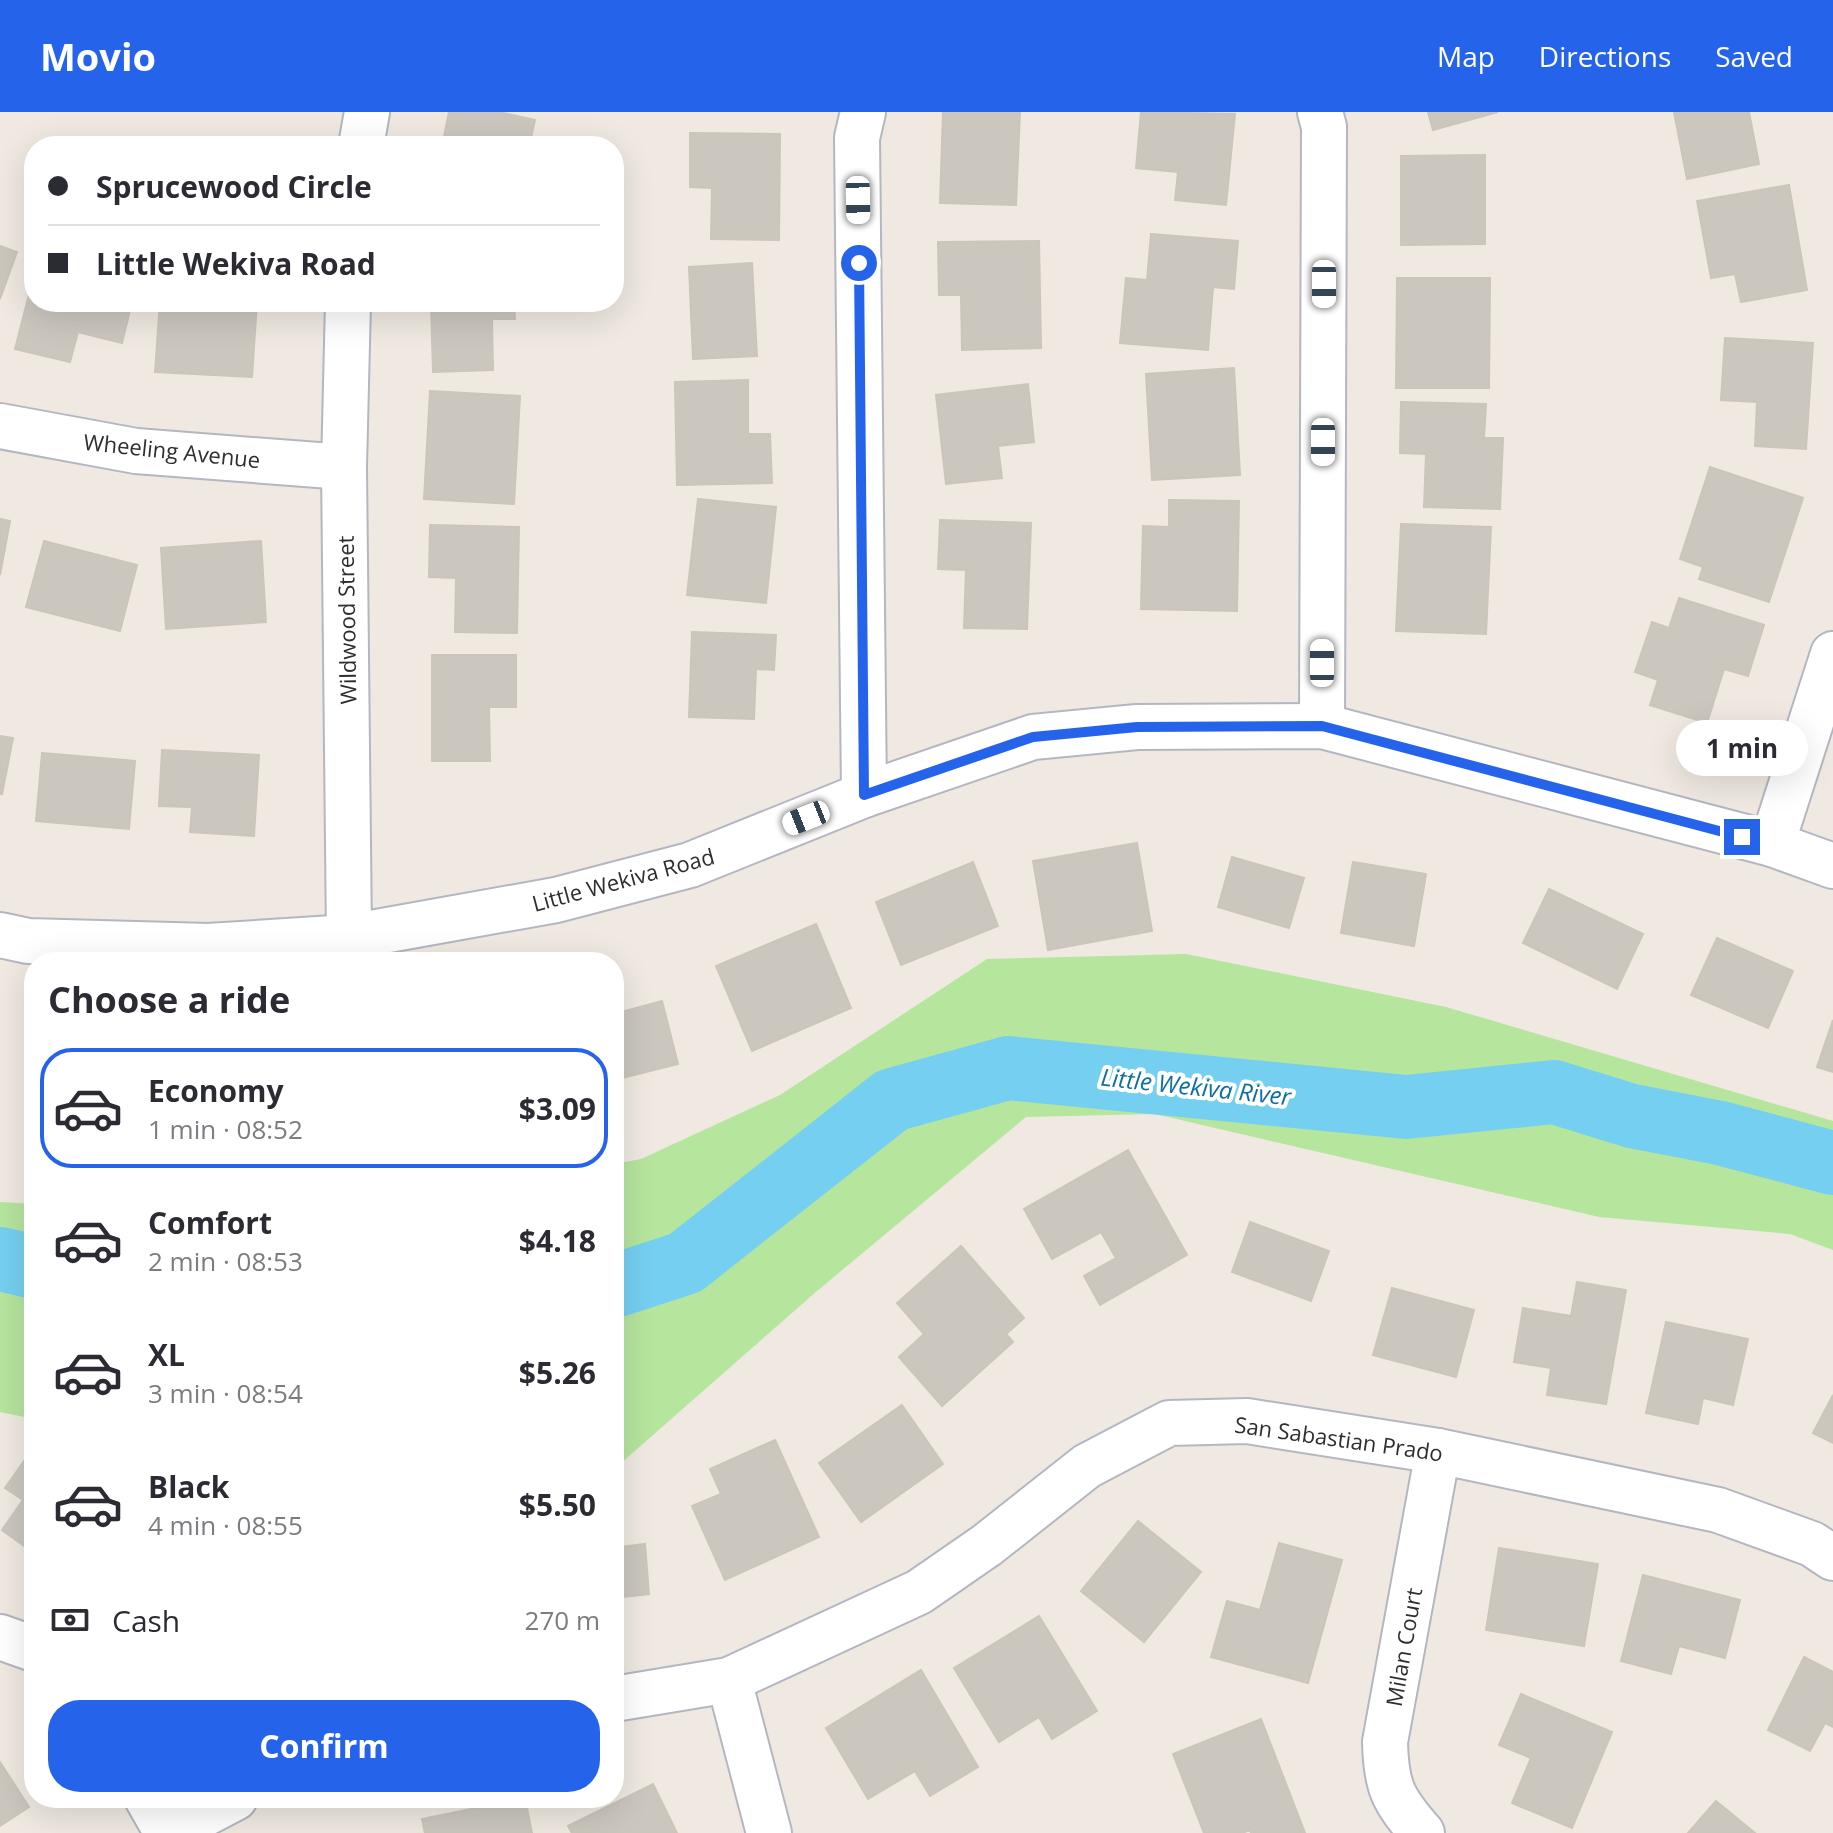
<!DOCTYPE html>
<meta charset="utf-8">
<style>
:root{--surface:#fff;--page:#f2f2f3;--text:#2b2b33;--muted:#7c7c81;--line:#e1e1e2;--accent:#2563eb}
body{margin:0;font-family:"Open Sans",sans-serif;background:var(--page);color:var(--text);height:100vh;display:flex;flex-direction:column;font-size:30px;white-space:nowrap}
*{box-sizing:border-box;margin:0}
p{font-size:26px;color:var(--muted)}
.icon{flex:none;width:44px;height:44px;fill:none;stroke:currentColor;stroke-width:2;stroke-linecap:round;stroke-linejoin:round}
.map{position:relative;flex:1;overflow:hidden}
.side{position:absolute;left:24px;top:840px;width:600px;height:856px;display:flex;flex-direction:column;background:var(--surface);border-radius:32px;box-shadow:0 8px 32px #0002}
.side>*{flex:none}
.guide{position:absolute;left:24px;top:24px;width:600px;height:176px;border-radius:32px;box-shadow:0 8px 32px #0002;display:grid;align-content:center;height:176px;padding:0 24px;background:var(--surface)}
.end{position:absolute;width:36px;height:36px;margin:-18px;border:10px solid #2563eb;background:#fff;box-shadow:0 0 0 4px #fff}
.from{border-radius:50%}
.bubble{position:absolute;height:56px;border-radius:28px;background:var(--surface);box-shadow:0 8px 32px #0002;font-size:26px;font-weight:700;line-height:56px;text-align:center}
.car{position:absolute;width:24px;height:48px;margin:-24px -12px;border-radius:10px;box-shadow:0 0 6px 2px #0007;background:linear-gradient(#fff 24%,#345 0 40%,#fff 0 76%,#345 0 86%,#fff 0)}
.guide b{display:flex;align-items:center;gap:28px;height:76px;font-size:30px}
.guide b+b{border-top:2px solid var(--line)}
.guide i{width:20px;height:20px;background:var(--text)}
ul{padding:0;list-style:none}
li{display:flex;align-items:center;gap:24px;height:120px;margin:0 16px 12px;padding:0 8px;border:4px solid transparent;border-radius:32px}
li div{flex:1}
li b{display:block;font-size:30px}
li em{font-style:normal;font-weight:700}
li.selected{border-color:var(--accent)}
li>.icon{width:72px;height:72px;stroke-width:1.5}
h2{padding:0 24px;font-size:36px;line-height:96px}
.pay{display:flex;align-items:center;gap:20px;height:88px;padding:0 24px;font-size:30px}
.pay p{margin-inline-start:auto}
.primary-button{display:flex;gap:16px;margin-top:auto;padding:16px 24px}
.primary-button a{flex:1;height:92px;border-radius:32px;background:var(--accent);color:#fff;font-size:32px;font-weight:700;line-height:92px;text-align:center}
header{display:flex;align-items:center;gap:48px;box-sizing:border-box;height:112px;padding:0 40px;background:var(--accent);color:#fff}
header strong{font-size:38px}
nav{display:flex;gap:44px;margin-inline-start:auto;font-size:28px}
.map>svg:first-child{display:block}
.green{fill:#b6e59e}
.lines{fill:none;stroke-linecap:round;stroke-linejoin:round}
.river{stroke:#75cff0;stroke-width:64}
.building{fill:#cbc7bf;stroke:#cbc5ba;stroke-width:2}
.minor-casing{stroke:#b4b7c1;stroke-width:48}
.minor{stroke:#fff;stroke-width:44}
.route{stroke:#2563eb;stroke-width:10}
.labels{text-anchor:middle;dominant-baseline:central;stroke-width:8;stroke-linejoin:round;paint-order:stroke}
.street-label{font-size:22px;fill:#2e2e2e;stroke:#fff}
.water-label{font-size:24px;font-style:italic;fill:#0d6fa3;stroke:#fff}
</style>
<header>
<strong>Movio</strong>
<nav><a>Map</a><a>Directions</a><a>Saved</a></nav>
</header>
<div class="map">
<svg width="1833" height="1721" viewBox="0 0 1833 1721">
<rect width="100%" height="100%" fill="#efe9e1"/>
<g class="green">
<polygon points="1186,842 1446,895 1833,1009 1833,1138 1790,1122 1599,1105 1155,1002 1026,1005 817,1179 620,1352 614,1353 614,1052 641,1047 780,983 987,847"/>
<polygon points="0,1090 34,1092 34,1307 0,1300"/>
</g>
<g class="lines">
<g class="river">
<polyline points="0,1147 34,1155"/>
<polyline points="614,1174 685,1151 892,988 1008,956 1406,995 1554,980 1632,1004 1720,1021 1833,1051"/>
</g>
</g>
<g class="building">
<polygon points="449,0 499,0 535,8 529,34 442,34"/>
<polygon points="943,0 1020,0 1016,93 940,91"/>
<polygon points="1141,0 1235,2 1226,93 1175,88 1178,60 1136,56"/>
<polygon points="1428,0 1498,0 1433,18"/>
<polygon points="1674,0 1749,0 1759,52 1687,67"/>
<polygon points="690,21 780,22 779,128 711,127 712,76 690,75"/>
<polygon points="1485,43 1485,132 1401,133 1401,44"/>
<polygon points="1789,73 1807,178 1741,190 1735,162 1711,166 1697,89"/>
<polygon points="1151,122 1238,129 1234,177 1213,175 1208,238 1120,231 1126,166 1147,168"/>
<polygon points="1039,129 1041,236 962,238 961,183 939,183 938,130"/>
<polygon points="0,134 17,140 0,187"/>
<polygon points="752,151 757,244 693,247 689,155"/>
<polygon points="34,163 34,190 132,190 122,231 78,220 70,250 15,237"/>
<polygon points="1397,166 1490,166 1489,276 1396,276"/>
<polygon points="160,190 257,190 252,265 155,260"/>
<polygon points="431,190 514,190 515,207 492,207 493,258 433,260"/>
<polygon points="1725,226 1813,231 1806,337 1755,334 1757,290 1721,288"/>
<polygon points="1234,256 1240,363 1152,368 1146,262"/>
<polygon points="748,268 748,322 770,322 772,371 677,373 675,270"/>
<polygon points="1028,272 1034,330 998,334 1002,366 946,372 936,283"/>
<polygon points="430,279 520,284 514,392 424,387"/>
<polygon points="1401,290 1486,292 1484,326 1503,326 1500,397 1424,395 1426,342 1400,341"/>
<polygon points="1710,355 1803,386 1769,490 1699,467 1703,455 1680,447"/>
<polygon points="698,387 776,395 766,491 687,483"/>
<polygon points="1169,388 1239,389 1237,499 1141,497 1143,414 1169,415"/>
<polygon points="0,407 10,409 0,463"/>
<polygon points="940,408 1031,411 1027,517 964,516 966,458 938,457"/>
<polygon points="1401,412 1491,415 1486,522 1396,519"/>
<polygon points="430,413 519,415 517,521 455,520 456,466 429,465"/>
<polygon points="44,429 137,453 120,519 26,495"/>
<polygon points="261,429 266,510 166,517 161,436"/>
<polygon points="1679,486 1764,513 1748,564 1724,557 1707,611 1650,593 1658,568 1635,560 1652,510 1669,516"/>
<polygon points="692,520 776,523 774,558 756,557 754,607 689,605"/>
<polygon points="432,543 516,543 516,595 489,595 490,649 432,649"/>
<polygon points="0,624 13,626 2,682 0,682"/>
<polygon points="162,638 259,643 254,724 190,720 192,695 159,694"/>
<polygon points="42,641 135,649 129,717 36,709"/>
<polygon points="1137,731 1152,819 1048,838 1033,749"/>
<polygon points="1232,745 1304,766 1289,816 1218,795"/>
<polygon points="973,750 998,814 901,853 876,790"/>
<polygon points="1353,750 1426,762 1414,834 1341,821"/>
<polygon points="1549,777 1643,822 1617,877 1523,831"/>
<polygon points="816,812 851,896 752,939 716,854"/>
<polygon points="1717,826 1793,859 1768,916 1691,883"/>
<polygon points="662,889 678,952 614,968 614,902"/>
<polygon points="1833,908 1833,960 1817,955"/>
<polygon points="1128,1038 1187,1143 1100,1193 1084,1164 1116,1146 1101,1120 1052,1147 1024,1097"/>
<polygon points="1250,1110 1329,1139 1311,1189 1232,1160"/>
<polygon points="961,1134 1024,1206 1006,1222 1013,1230 942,1294 899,1245 924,1222 897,1191"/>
<polygon points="1577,1170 1626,1178 1606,1292 1547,1283 1551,1256 1514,1250 1523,1196 1571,1204"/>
<polygon points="1392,1176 1474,1198 1456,1265 1373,1243"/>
<polygon points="1666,1210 1748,1227 1733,1293 1703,1286 1698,1312 1646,1301"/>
<polygon points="1833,1283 1833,1331 1813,1321"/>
<polygon points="902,1293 943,1352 861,1410 819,1351"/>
<polygon points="775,1328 819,1425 725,1468 692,1394 721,1382 710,1357"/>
<polygon points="27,1345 34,1351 34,1441 2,1418 23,1388 5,1376"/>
<polygon points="1138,1409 1201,1460 1144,1530 1081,1479"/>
<polygon points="1279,1431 1342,1448 1308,1571 1211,1545 1227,1489 1260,1498"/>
<polygon points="645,1432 649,1482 614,1486 614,1436"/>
<polygon points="1499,1436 1598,1452 1584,1534 1486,1518"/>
<polygon points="1643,1463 1740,1488 1725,1546 1679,1534 1671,1562 1621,1549"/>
<polygon points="1039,1504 1097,1599 1052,1627 1039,1605 999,1630 954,1556"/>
<polygon points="1804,1545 1833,1560 1833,1615 1825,1611 1810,1639 1768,1618"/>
<polygon points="921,1558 978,1655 930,1684 915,1659 868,1687 826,1616"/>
<polygon points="1521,1582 1612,1620 1572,1716 1512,1691 1531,1646 1499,1633"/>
<polygon points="1261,1607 1305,1721 1251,1721 1250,1718 1242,1721 1204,1721 1173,1642"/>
<polygon points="0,1650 29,1695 0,1714"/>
<polygon points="653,1672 677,1721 572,1721 568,1714"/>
<polygon points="525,1686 532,1721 425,1721 422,1707"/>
<polygon points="1716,1689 1755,1721 1688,1721"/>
</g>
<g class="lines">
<g class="minor-casing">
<g id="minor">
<polyline points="863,0 857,26 864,683"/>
<polyline points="1320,0 1324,15 1322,614"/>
<polyline points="361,34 367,0"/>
<polyline points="348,190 344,355 349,825"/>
<polyline points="0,314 136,339 344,355"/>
<polyline points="1772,732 1833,542"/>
<polyline points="0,823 28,829 208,834 349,825 556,788 690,753 864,683 1033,625 1137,615 1322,614 1772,732 1833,754"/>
<polyline points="0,1525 34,1537"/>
<polyline points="729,1568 769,1721"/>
<polyline points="614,1587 729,1568 919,1480 987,1433 1087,1354 1169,1311 1247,1309 1438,1339 1718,1398 1812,1432 1833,1446"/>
<polyline points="147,1686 167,1721"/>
<polyline points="168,1721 235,1686"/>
<path d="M1422,1721c-29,-33 -36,-46 -37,-91l53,-291"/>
</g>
</g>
<use href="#minor" class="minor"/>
</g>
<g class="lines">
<polyline class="route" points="859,151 864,683 1033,625 1137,615 1322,614 1742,725"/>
</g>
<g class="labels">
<g class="street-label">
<text transform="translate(172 338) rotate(6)">Wheeling Avenue</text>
<text transform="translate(346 508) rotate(-91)">Wildwood Street</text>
<text transform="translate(623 767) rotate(-15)">Little Wekiva Road</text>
<text transform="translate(1339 1326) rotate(8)">San Sabastian Prado</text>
<text transform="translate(1403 1535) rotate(-80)">Milan Court</text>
</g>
<g class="water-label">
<text transform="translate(1196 974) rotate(6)">Little Wekiva River</text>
</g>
</g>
</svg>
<i class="end from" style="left:859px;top:151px"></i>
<i class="end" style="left:1742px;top:725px"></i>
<div class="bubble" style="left:1676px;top:608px;width:132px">1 min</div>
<i class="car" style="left:858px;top:88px;rotate:179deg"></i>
<i class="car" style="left:1324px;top:172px;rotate:180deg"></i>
<i class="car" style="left:1323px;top:330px;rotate:180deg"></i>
<i class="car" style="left:1322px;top:551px;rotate:0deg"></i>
<i class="car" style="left:806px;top:706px;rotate:248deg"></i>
<div class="guide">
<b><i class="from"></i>Sprucewood Circle</b>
<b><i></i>Little Wekiva Road</b>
</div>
<section class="side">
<h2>Choose a ride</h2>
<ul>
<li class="selected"><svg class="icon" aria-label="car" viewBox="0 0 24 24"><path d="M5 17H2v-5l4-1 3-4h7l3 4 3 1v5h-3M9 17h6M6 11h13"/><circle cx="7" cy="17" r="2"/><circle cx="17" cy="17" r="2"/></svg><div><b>Economy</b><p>1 min · 08:52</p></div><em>$3.09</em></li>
<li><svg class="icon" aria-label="car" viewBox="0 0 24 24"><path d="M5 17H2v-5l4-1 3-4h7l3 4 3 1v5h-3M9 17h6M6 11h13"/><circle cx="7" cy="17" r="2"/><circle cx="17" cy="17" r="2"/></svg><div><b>Comfort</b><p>2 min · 08:53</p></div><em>$4.18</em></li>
<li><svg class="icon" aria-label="car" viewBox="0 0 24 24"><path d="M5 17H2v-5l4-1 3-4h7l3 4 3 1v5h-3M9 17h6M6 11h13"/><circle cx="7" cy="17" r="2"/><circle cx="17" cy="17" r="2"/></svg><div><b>XL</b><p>3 min · 08:54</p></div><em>$5.26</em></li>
<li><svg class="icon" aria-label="car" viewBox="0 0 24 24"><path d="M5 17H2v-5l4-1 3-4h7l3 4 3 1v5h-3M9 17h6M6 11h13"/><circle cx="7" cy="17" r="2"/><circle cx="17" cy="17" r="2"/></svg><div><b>Black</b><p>4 min · 08:55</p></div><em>$5.50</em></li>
</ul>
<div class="pay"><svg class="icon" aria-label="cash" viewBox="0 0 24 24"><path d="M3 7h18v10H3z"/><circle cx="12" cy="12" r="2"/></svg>Cash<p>270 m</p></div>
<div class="primary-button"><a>Confirm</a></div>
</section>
</div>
